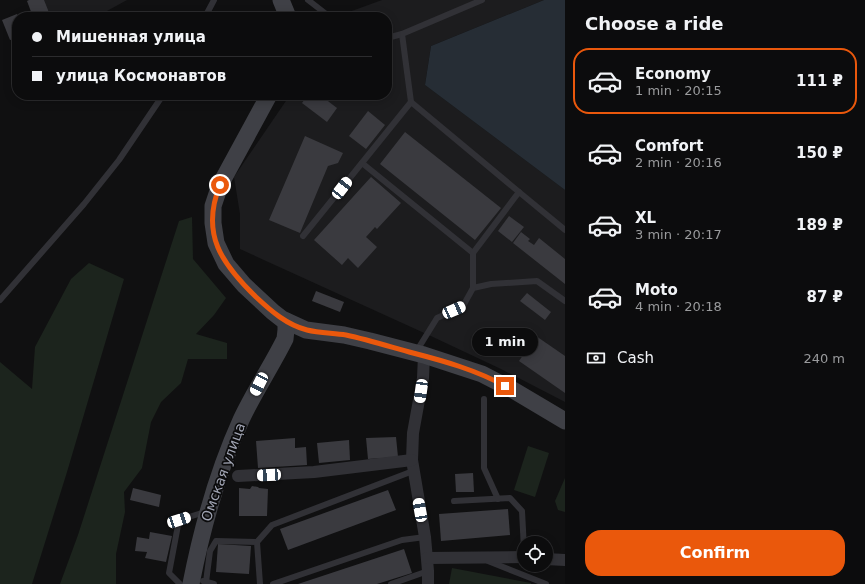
<!DOCTYPE html>
<meta charset="utf-8">
<style>
:root{--surface:#0c0c0d;--page:#151516;--text:#f1f3f6;--muted:#9a9b9d;--line:#2c2c2e;--accent:#ea580c}
body{margin:0;font-family:"DejaVu Sans",sans-serif;background:var(--page);color:var(--text);height:100vh;display:flex;flex-direction:column;font-size:15px;white-space:nowrap}
*{box-sizing:border-box;margin:0}
p{font-size:13px;color:var(--muted)}
.icon{flex:none;width:22px;height:22px;fill:none;stroke:currentColor;stroke-width:2;stroke-linecap:round;stroke-linejoin:round}
.map{position:relative;flex:1;overflow:hidden}
.sheet{display:flex;flex-direction:column;background:var(--surface);width:300px}
.sheet>*{flex:none}
.top-card{position:absolute;left:12px;top:12px;width:380px;height:88px;border-radius:16px;box-shadow:0 2px 10px #0003,0 0 0 1px var(--line);display:grid;align-content:center;height:88px;padding:0 20px;background:var(--surface)}
.tools{position:absolute;left:517px;top:536px;display:grid;gap:8px}
.tools a{display:grid;place-items:center;width:36px;height:36px;border-radius:50%;background:var(--surface);box-shadow:0 2px 10px #0003,0 0 0 1px var(--line);font-size:20px}
.end{position:absolute;width:18px;height:18px;margin:-9px;border:5px solid #ea580c;background:#fff;box-shadow:0 0 0 2px #fff}
.from{border-radius:50%}
.bubble{position:absolute;height:28px;border-radius:14px;background:var(--surface);box-shadow:0 2px 10px #0003,0 0 0 1px var(--line);font-size:13px;font-weight:800;line-height:28px;text-align:center}
.car{position:absolute;width:12px;height:24px;margin:-12px -6px;border-radius:5px;box-shadow:0 0 3px 1px #0007;background:linear-gradient(#fff 24%,#345 0 40%,#fff 0 76%,#345 0 86%,#fff 0)}
.top-card b{display:flex;align-items:center;gap:14px;height:38px;font-size:15px}
.top-card b+b{border-top:1px solid var(--line)}
.top-card i{width:10px;height:10px;background:var(--text)}
ul{padding:0;list-style:none}
li{display:flex;align-items:center;gap:12px;height:66px;margin:0 8px 6px;padding:0 12px;border:2px solid transparent;border-radius:16px}
li div{flex:1}
li b{display:block;font-size:15px}
li em{font-style:normal;font-weight:800}
li.on{border-color:var(--accent)}
li>.icon{width:36px;height:36px;stroke-width:1.5}
h2{padding:0 20px;font-size:18px;line-height:48px}
.pay{display:flex;align-items:center;gap:10px;height:44px;padding:0 20px;font-size:15px}
.pay p{margin-inline-start:auto}
.action{display:flex;gap:8px;margin-top:auto;padding:8px 20px}
.action a{flex:1;height:46px;border-radius:16px;background:var(--accent);color:#fff;font-size:16px;font-weight:800;line-height:46px;text-align:center}
main{display:flex;flex:1;min-height:0}
.map>svg:first-child{display:block}
.built{fill:#1c1c1e}
.green{fill:#1c241d}
.water{fill:#262d35}
.building{fill:#3a3a3f}
.lines{fill:none;stroke-linecap:round;stroke-linejoin:round}
.lane{stroke:#313136;stroke-width:6}
.street{stroke:#313136;stroke-width:12}
.secondary{stroke:#3f4046;stroke-width:17}
.route{stroke:#ea580c;stroke-width:5}
.labels{text-anchor:middle;dominant-baseline:central;stroke-width:3.5;stroke-linejoin:round;paint-order:stroke}
.street-label{font-size:14px;fill:#a0a4b3;stroke:#0b0b0c}
</style>
<main>
<div class="map">
<svg width="565" height="584" viewBox="0 0 565 584">
<rect width="100%" height="100%" fill="#101011"/>
<g class="built">
<polygon points="32,0 127,0 96,17 68,17 37,7"/>
<polygon points="382,0 544,0 431,46 425,85 565,190 565,402 501,369 433,337 240,249 240,214 234,177 290,95 387,95 387,17 342,17 349,12"/>
</g>
<g class="green">
<polygon points="192,217 193,259 226,298 214,315 196,334 227,343 227,359 188,359 181,383 161,402 151,422 142,468 124,492 125,512 116,554 116,584 60,584 78,535 179,221"/>
<polygon points="89,263 124,279 67,472 32,584 0,584 0,362 32,389 35,347 71,279"/>
<polygon points="528,446 549,453 535,497 514,490"/>
<polygon points="565,478 565,512 558,510 555,501"/>
<polygon points="452,568 531,583 531,584 449,584"/>
</g>
<polygon class="water" points="544,0 565,0 565,190 425,85 431,46"/>
<g class="building">
<polygon points="29,0 44,0 50,15 44,17 33,17 27,1"/>
<polygon points="17,14 19,17 17,17 17,38 10,40 2,20"/>
<polygon points="308,95 320,95 337,108 327,122 302,103"/>
<polygon points="368,111 385,125 366,149 349,136"/>
<polygon points="405,132 501,208 475,240 380,164"/>
<polygon points="305,136 343,153 338,163 328,166 300,233 269,220"/>
<polygon points="371,177 401,203 377,229 375,227 366,237 377,247 358,268 348,258 342,265 314,240"/>
<polygon points="509,216 524,227 512,242 498,231"/>
<polygon points="521,232 530,239 528,241 534,245 539,238 565,259 565,284 513,243"/>
<polygon points="316,291 344,302 340,312 312,301"/>
<polygon points="527,293 551,312 545,320 520,301"/>
<polygon points="536,336 565,356 565,393 519,361"/>
<polygon points="396,437 398,457 368,459 366,438"/>
<polygon points="295,438 295,448 306,447 307,465 258,468 256,441"/>
<polygon points="349,440 350,460 319,463 317,443"/>
<polygon points="473,473 474,492 456,492 455,474"/>
<polygon points="252,486 258,487 259,488 268,489 267,516 239,516 239,488 250,489"/>
<polygon points="133,488 161,495 159,507 130,500"/>
<polygon points="388,490 396,510 288,550 280,529"/>
<polygon points="508,509 510,535 441,541 439,514"/>
<polygon points="150,532 172,536 166,562 145,558 147,552 135,551 137,537 149,539"/>
<polygon points="218,544 251,546 249,574 216,572"/>
<polygon points="404,549 412,573 377,584 298,584"/>
</g>
<g class="lines">
<g class="lane">
<polyline points="308,0 330,17"/>
<polyline points="205,17 214,0"/>
<polyline points="387,38 402,34"/>
<polyline points="411,102 402,34 482,0"/>
<polyline points="362,163 473,253"/>
<polyline points="303,236 411,102 519,192"/>
<polyline points="473,288 491,284 537,281 565,301"/>
<polyline points="0,300 84,204 119,160 163,95"/>
<polyline points="416,352 437,318 463,306 473,288 473,253 519,192 565,230"/>
<polyline points="484,399 484,468 498,499"/>
<polyline points="454,501 510,498 522,511 524,549"/>
<polyline points="488,561 546,584"/>
<polyline points="203,581 214,584"/>
<polyline points="206,582 210,551 216,541 257,542"/>
<polyline points="180,584 169,573 179,520 205,512"/>
<polyline points="260,584 257,542 272,525 413,471"/>
<polyline points="273,584 402,540 425,537"/>
<polyline points="391,584 428,571"/>
</g>
<g class="street">
<polyline points="424,355 423,378 413,433 412,460 425,537 428,571 428,584"/>
<polyline points="238,476 314,472 412,460"/>
<polyline points="427,558 524,557"/>
<polyline points="546,559 565,560"/>
</g>
<g class="secondary">
<polyline points="281,0 288,17"/>
<polyline points="269,95 220,185 213,206 213,223 216,243 226,264 244,285 273,312 282,319 306,330 344,335 370,341 424,355 482,374 513,390 565,421"/>
<path d="M191,584c11,-56 26,-111 50,-164 13,-28 30,-53 44,-81l1,-9v-9"/>
</g>
</g>
<g class="lines">
<path class="route" d="M220,185c-20,49 2,79 36,112 15,14 31,28 51,33 12,3 26,3 39,5 23,5 45,12 67,18 31,8 63,17 92,33"/>
</g>
<g class="labels">
<g class="street-label">
<text transform="translate(223 472) rotate(-70)">Омская улица</text>
</g>
</g>
</svg>
<div class="tools">
<a><svg class="icon" aria-label="locate" viewBox="0 0 24 24"><circle cx="12" cy="12" r="6"/><path d="M12 2v4M12 18v4M2 12h4M18 12h4"/></svg></a>
</div>
<i class="end from" style="left:220px;top:185px"></i>
<i class="end" style="left:505px;top:386px"></i>
<div class="bubble" style="left:472px;top:328px;width:66px">1 min</div>
<i class="car" style="left:342px;top:188px;rotate:38deg"></i>
<i class="car" style="left:454px;top:310px;rotate:66deg"></i>
<i class="car" style="left:259px;top:384px;rotate:207deg"></i>
<i class="car" style="left:421px;top:391px;rotate:188deg"></i>
<i class="car" style="left:269px;top:475px;rotate:267deg"></i>
<i class="car" style="left:420px;top:510px;rotate:350deg"></i>
<i class="car" style="left:179px;top:520px;rotate:72deg"></i>
<div class="top-card">
<b><i class="from"></i>Мишенная улица</b>
<b><i></i>улица Космонавтов</b>
</div>
</div>
<section class="sheet">
<h2>Choose a ride</h2>
<ul>
<li class="on"><svg class="icon" aria-label="car" viewBox="0 0 24 24"><path d="M5 17H2v-5l4-1 3-4h7l3 4 3 1v5h-3M9 17h6M6 11h13"/><circle cx="7" cy="17" r="2"/><circle cx="17" cy="17" r="2"/></svg><div><b>Economy</b><p>1 min · 20:15</p></div><em>111 ₽</em></li>
<li><svg class="icon" aria-label="car" viewBox="0 0 24 24"><path d="M5 17H2v-5l4-1 3-4h7l3 4 3 1v5h-3M9 17h6M6 11h13"/><circle cx="7" cy="17" r="2"/><circle cx="17" cy="17" r="2"/></svg><div><b>Comfort</b><p>2 min · 20:16</p></div><em>150 ₽</em></li>
<li><svg class="icon" aria-label="car" viewBox="0 0 24 24"><path d="M5 17H2v-5l4-1 3-4h7l3 4 3 1v5h-3M9 17h6M6 11h13"/><circle cx="7" cy="17" r="2"/><circle cx="17" cy="17" r="2"/></svg><div><b>XL</b><p>3 min · 20:17</p></div><em>189 ₽</em></li>
<li><svg class="icon" aria-label="car" viewBox="0 0 24 24"><path d="M5 17H2v-5l4-1 3-4h7l3 4 3 1v5h-3M9 17h6M6 11h13"/><circle cx="7" cy="17" r="2"/><circle cx="17" cy="17" r="2"/></svg><div><b>Moto</b><p>4 min · 20:18</p></div><em>87 ₽</em></li>
</ul>
<div class="pay"><svg class="icon" aria-label="cash" viewBox="0 0 24 24"><path d="M3 7h18v10H3z"/><circle cx="12" cy="12" r="2"/></svg>Cash<p>240 m</p></div>
<div class="action"><a>Confirm</a></div>
</section>
</main>
